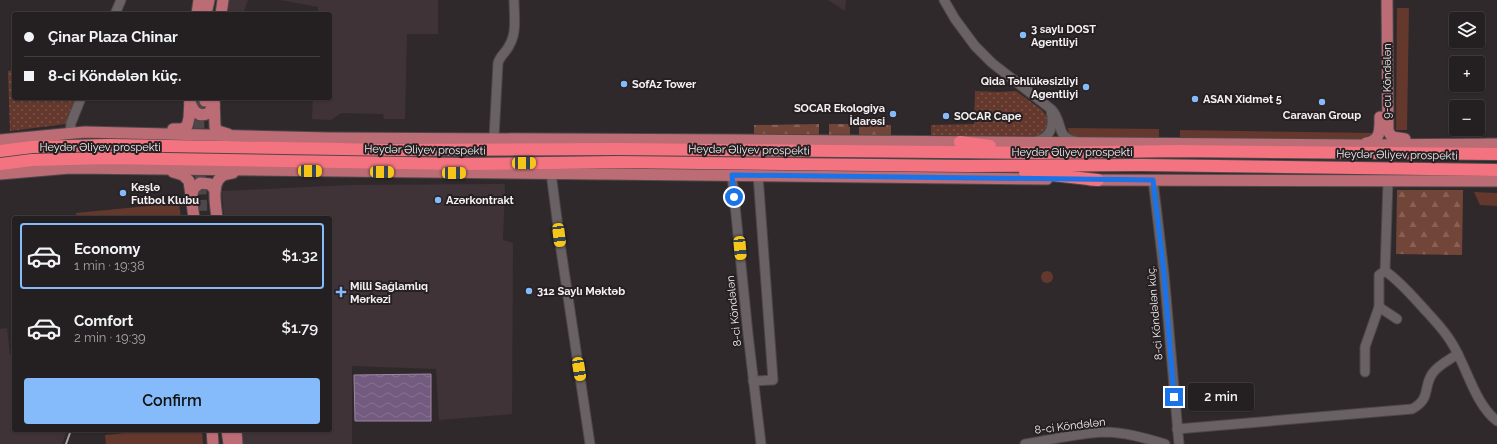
<!DOCTYPE html>
<meta charset="utf-8">
<style>
:root{--surface:#241f21;--page:#2c272a;--text:#f1f3f6;--muted:#a3a2a5;--line:#413d3f;--accent:#85bbfb}
body{margin:0;font-family:Raleway,sans-serif;background:var(--page);color:var(--text);height:100vh;display:flex;flex-direction:column;font-size:15px;white-space:nowrap}
*{box-sizing:border-box;margin:0}
p{font-size:13px;color:var(--muted)}
.icon{flex:none;width:22px;height:22px;fill:none;stroke:currentColor;stroke-width:2;stroke-linecap:round;stroke-linejoin:round}
.map{position:relative;flex:1;overflow:hidden}
.details{position:absolute;left:12px;top:216px;width:320px;height:216px;display:flex;flex-direction:column;background:var(--surface);border-radius:4px;box-shadow:0 1px 3px #0004,0 0 0 1px var(--line)}
.details>*{flex:none}
.banner{position:absolute;left:12px;top:12px;width:320px;height:88px;border-radius:4px;box-shadow:0 1px 3px #0004,0 0 0 1px var(--line);display:grid;align-content:center;height:88px;padding:0 12px;background:var(--surface)}
.buttons{position:absolute;left:1449px;top:12px;display:grid;gap:8px}
.buttons a{display:grid;place-items:center;width:36px;height:36px;border-radius:4px;background:var(--surface);box-shadow:0 1px 3px #0004,0 0 0 1px var(--line);font-size:20px}
.end{position:absolute;width:18px;height:18px;margin:-9px;border:5px solid #1a73e8;background:#fff;box-shadow:0 0 0 2px #fff}
.from{border-radius:50%}
.bubble{position:absolute;height:28px;border-radius:4px;background:var(--surface);box-shadow:0 1px 3px #0004,0 0 0 1px var(--line);font-size:13px;font-weight:600;line-height:28px;text-align:center}
.car{position:absolute;width:12px;height:24px;margin:-12px -6px;border-radius:5px;box-shadow:0 0 3px 1px #0007;background:linear-gradient(#f5c518 24%,#345 0 40%,#f5c518 0 76%,#345 0 86%,#f5c518 0)}
.banner b{display:flex;align-items:center;gap:14px;height:38px;font-size:15px}
.banner b+b{border-top:1px solid var(--line)}
.banner i{width:10px;height:10px;background:var(--text)}
ul{padding:7px 0 0;list-style:none}
li{display:flex;align-items:center;gap:12px;height:66px;margin:0 8px 6px;padding:0 4px;border:2px solid transparent;border-radius:4px}
li div{flex:1}
li b{display:block;font-size:15px}
li em{font-style:normal;font-weight:600}
li.on{border-color:var(--accent)}
li>.icon{width:36px;height:36px;stroke-width:1.5}
.primary-button{display:flex;gap:8px;margin-top:auto;padding:8px 12px}
.primary-button a{flex:1;height:46px;border-radius:4px;background:var(--accent);color:#111;font-size:16px;font-weight:600;line-height:46px;text-align:center}
.map>svg:first-child{display:block}
.built{fill:#403337}
.grass{fill:#64382c}
.forest{fill:url(#forest-firs)}
.park{fill:url(#park-dots)}
.water{fill:url(#water-waves);stroke:#9a87a1}
.lines{fill:none;stroke-linecap:round;stroke-linejoin:round}
.major-tunnel{stroke:#4d474a;stroke-width:11;stroke-dasharray:11 5.5;stroke-linecap:butt}
.minor-casing{stroke:#4d4749;stroke-width:11}
.major-casing{stroke:#4d4749;stroke-width:13}
.highway-casing{stroke:#4d4749;stroke-width:14}
.minor{stroke:#696164;stroke-width:9}
.major{stroke:#bc6c75;stroke-width:11}
.highway{stroke:#f37380;stroke-width:12}
.rail{stroke:#a6a1a3;stroke-width:2}
.route{stroke:#1a73e8;stroke-width:5}
.poi-dot{fill:#85bbfb;stroke:#262022;stroke-width:1.5}
.labels{text-anchor:middle;dominant-baseline:central;stroke-width:4;stroke-linejoin:round;paint-order:stroke}
.poi-label{font-size:11px;font-weight:bold;fill:#f4f0f1;stroke:#262022;text-anchor:start}
.street-label{font-size:11px;fill:#f4f0f1;stroke:#262022}
</style>
<div class="map">
<svg width="1497" height="444" viewBox="0 0 1497 444">
<defs>
<pattern id="forest-firs" width="22" height="20" patternUnits="userSpaceOnUse"><rect width="22" height="20" fill="#724539"/><path d="M5 1l3.5 6h-7zM16 11l3.5 6h-7z" fill="#876056"/></pattern>
<pattern id="park-dots" width="8" height="8" patternUnits="userSpaceOnUse"><rect width="8" height="8" fill="#64382c"/><path d="M2 2h.1M6 6h.1" fill="none" stroke="#7b554b" stroke-width="1.8" stroke-linecap="round"/></pattern>
<pattern id="water-waves" width="16" height="10" patternUnits="userSpaceOnUse"><rect width="16" height="10" fill="#735a7f"/><path d="M0 5q4-4 8 0t8 0" fill="none" stroke="#887292"/></pattern>
</defs>
<rect width="100%" height="100%" fill="#30292c"/>
<g class="built">
<polygon points="228,0 248,0 243,14 226,10"/>
<polygon points="280,0 438,0 438,34 407,34 405,119 384,119 383,114 341,113 331,120 312,119 313,98 330,98 330,14 318,14 318,7"/>
<polygon points="828,0 846,0 845,11"/>
<polygon points="505,184 503,240 513,243 512,414 439,420 436,369 352,366 352,444 243,444 242,430 330,430 330,218 224,218 222,191 351,185"/>
<polygon points="7,328 10,355 14,355 14,430 67,430 62,444 0,444 0,329"/>
</g>
<g class="grass">
<polygon points="1397,8 1409,8 1407,130 1396,130"/>
<polygon points="1068,128 1159,129 1159,139 1077,138 1069,135"/>
<polygon points="1180,130 1374,133 1370,140 1180,139"/>
<polygon points="1474,192 1497,193 1497,206 1480,205"/>
<polygon points="179,203 181,218 77,218 76,213"/>
<circle cx="1047" cy="277" r="6"/>
<polygon points="156,430 202,430 203,444 106,444 105,435"/>
</g>
<g class="forest">
<polygon points="819,124 819,135 754,134 754,125"/>
<polygon points="829,124 850,124 850,136 829,135"/>
<polygon points="859,125 891,125 891,136 859,135"/>
<polygon points="1397,190 1463,190 1462,255 1396,254"/>
</g>
<g class="park">
<polygon points="14,70 14,98 77,98 66,124 10,131 8,71"/>
<path d="M975,91l23,1 18,-1 26,19 6,8c0,10 -2,15 -11,20l-106,-3v-10l43,-1z"/>
</g>
<polygon class="water" points="431,374 431,421 355,421 354,375"/>
<g class="lines">
<polyline class="major-tunnel" points="198,101 202,218"/>
<g class="minor-casing">
<g id="minor">
<path d="M944,0l11,19 20,27 17,17 59,46c13,13 4,28 24,32"/>
<polyline points="115,14 121,0"/>
<polyline points="70,133 71,123 81,98"/>
<path d="M494,138l4,-75c2,-8 9,-11 12,-19 7,-12 4,-30 4,-44"/>
<path d="M1036,141c16,-3 18,-17 15,-30"/>
<polyline points="551,173 561,250 590,444"/>
<polyline points="732,175 748,334 761,444"/>
<polyline points="1153,180 1164,273 1179,444"/>
<path d="M1388,181l-3,90c16,11 28,26 41,40 10,11 20,21 27,34 14,23 22,59 44,76"/>
<polyline points="1379,307 1397,319"/>
<polyline points="1365,372 1365,347 1379,307 1379,275 1385,271"/>
<polyline points="753,381 773,380 758,175"/>
<path d="M1177,429l235,-20c19,-10 11,-21 20,-35 6,-9 17,-14 26,-20"/>
<path d="M1025,444c26,-4 53,-11 79,-12 20,0 41,6 61,12"/>
</g>
</g>
<g class="major-casing">
<g id="major">
<polyline points="1387,0 1388,131 1392,137 1405,139"/>
<polyline points="197,14 199,0"/>
<polyline points="206,14 209,0"/>
<polyline points="221,14 223,0"/>
<polyline points="214,98 215,127 218,131 228,134"/>
<polyline points="205,101 205,98"/>
<path d="M190,102c3,9 8,16 19,11l5,-9"/>
<polyline points="173,129 182,129 187,126 189,118 190,98"/>
<polyline points="0,140 85,132 328,138 740,140 1359,145 1497,144"/>
<path d="M1366,143c15,-2 14,-14 14,-26"/>
<polyline points="173,172 183,175 189,181 194,218"/>
<polyline points="0,174 70,168 1047,179"/>
<polyline points="1090,180 1497,181"/>
<polyline points="192,194 194,188 200,183 210,184 215,190"/>
<path d="M217,218c-1,-11 -6,-33 4,-41 3,-3 8,-3 12,-4"/>
<polyline points="212,430 213,444"/>
<polyline points="227,430 229,444"/>
<polyline points="236,430 237,444"/>
</g>
</g>
<g class="highway-casing">
<g id="highway">
<polyline points="960,142 990,146"/>
<polyline points="0,151 32,147 108,145 399,150 618,149 1039,153 1176,151 1497,154"/>
<polyline points="0,164 32,160 107,158 461,164 618,162 966,166 1142,165 1497,170"/>
<polyline points="1025,172 1098,180"/>
</g>
</g>
<use href="#minor" class="minor"/>
<use href="#major" class="major"/>
<use href="#highway" class="highway"/>
<polyline class="rail" points="66,444 71,430"/>
</g>
<g class="lines">
<polyline class="route" points="734,197 732,175 1153,180 1164,273 1174,397"/>
</g>
<g class="poi-dot">
<circle cx="1023" cy="35" r="4"/>
<circle cx="624" cy="84" r="4"/>
<circle cx="1086" cy="87" r="4"/>
<circle cx="1195" cy="99" r="4"/>
<circle cx="1322" cy="102" r="4"/>
<circle cx="893" cy="114" r="4"/>
<circle cx="946" cy="116" r="4"/>
<circle cx="123" cy="193" r="4"/>
<circle cx="438" cy="200" r="4"/>
<circle cx="529" cy="291" r="4"/>
<path d="M339 286h4v4h4v4h-4v4h-4v-4h-4v-4h4z"/>
</g>
<g class="labels">
<g class="poi-label">
<text x="1031" y="29">3 saylı DOST<tspan x="1031" dy="13">Agentliyi</tspan></text>
<text x="1078" y="81" text-anchor="end">Qida Təhlükəsizliyi<tspan x="1078" dy="13">Agentliyi</tspan></text>
<text x="632" y="84">SofAz Tower</text>
<text x="1203" y="99">ASAN Xidmət 5</text>
<text x="885" y="108" text-anchor="end">SOCAR Ekologiya<tspan x="885" dy="13">İdarəsi</tspan></text>
<text x="1322" y="115" text-anchor="middle">Caravan Group</text>
<text x="954" y="116">SOCAR Cape</text>
<text x="131" y="187">Keşlə<tspan x="131" dy="13">Futbol Klubu</tspan></text>
<text x="446" y="200">Azərkontrakt</text>
<text x="350" y="286">Milli Sağlamlıq<tspan x="350" dy="13">Mərkəzi</tspan></text>
<text x="537" y="291">312 Saylı Məktəb</text>
</g>
<g class="street-label">
<text transform="translate(1387 81) rotate(-90)">9-cu Köndələn</text>
<text x="100" y="147">Heydər Əliyev prospekti</text>
<text transform="translate(425 150) rotate(1)">Heydər Əliyev prospekti</text>
<text transform="translate(749 150) rotate(1)">Heydər Əliyev prospekti</text>
<text x="1072" y="152">Heydər Əliyev prospekti</text>
<text transform="translate(1397 155) rotate(1)">Heydər Əliyev prospekti</text>
<text transform="translate(734 311) rotate(-96)">8-ci Köndələn</text>
<text transform="translate(1155 313) rotate(-95)">8-ci Köndələn küç.</text>
<text transform="translate(1070 426) rotate(-7)">8-ci Köndələn</text>
</g>
</g>
</svg>
<div class="buttons">
<a><svg class="icon" aria-label="layers" viewBox="0 0 24 24"><path d="M12 4l9 5-9 5-9-5zM3 14l9 5 9-5"/></svg></a>
<a>+</a>
<a>−</a>
</div>
<i class="end from" style="left:734px;top:197px"></i>
<i class="end" style="left:1174px;top:397px"></i>
<div class="bubble" style="left:1188px;top:383px;width:66px">2 min</div>
<i class="car" style="left:524px;top:163px;rotate:89deg"></i>
<i class="car" style="left:310px;top:171px;rotate:91deg"></i>
<i class="car" style="left:382px;top:172px;rotate:91deg"></i>
<i class="car" style="left:454px;top:173px;rotate:90deg"></i>
<i class="car" style="left:559px;top:235px;rotate:173deg"></i>
<i class="car" style="left:740px;top:248px;rotate:175deg"></i>
<i class="car" style="left:579px;top:369px;rotate:171deg"></i>
<div class="banner">
<b><i class="from"></i>Çinar Plaza Chinar</b>
<b><i></i>8-ci Köndələn küç.</b>
</div>
<section class="details">
<ul>
<li class="on"><svg class="icon" aria-label="car" viewBox="0 0 24 24"><path d="M5 17H2v-5l4-1 3-4h7l3 4 3 1v5h-3M9 17h6M6 11h13"/><circle cx="7" cy="17" r="2"/><circle cx="17" cy="17" r="2"/></svg><div><b>Economy</b><p>1 min · 19:38</p></div><em>$1.32</em></li>
<li><svg class="icon" aria-label="car" viewBox="0 0 24 24"><path d="M5 17H2v-5l4-1 3-4h7l3 4 3 1v5h-3M9 17h6M6 11h13"/><circle cx="7" cy="17" r="2"/><circle cx="17" cy="17" r="2"/></svg><div><b>Comfort</b><p>2 min · 19:39</p></div><em>$1.79</em></li>
</ul>
<div class="primary-button"><a>Confirm</a></div>
</section>
</div>
